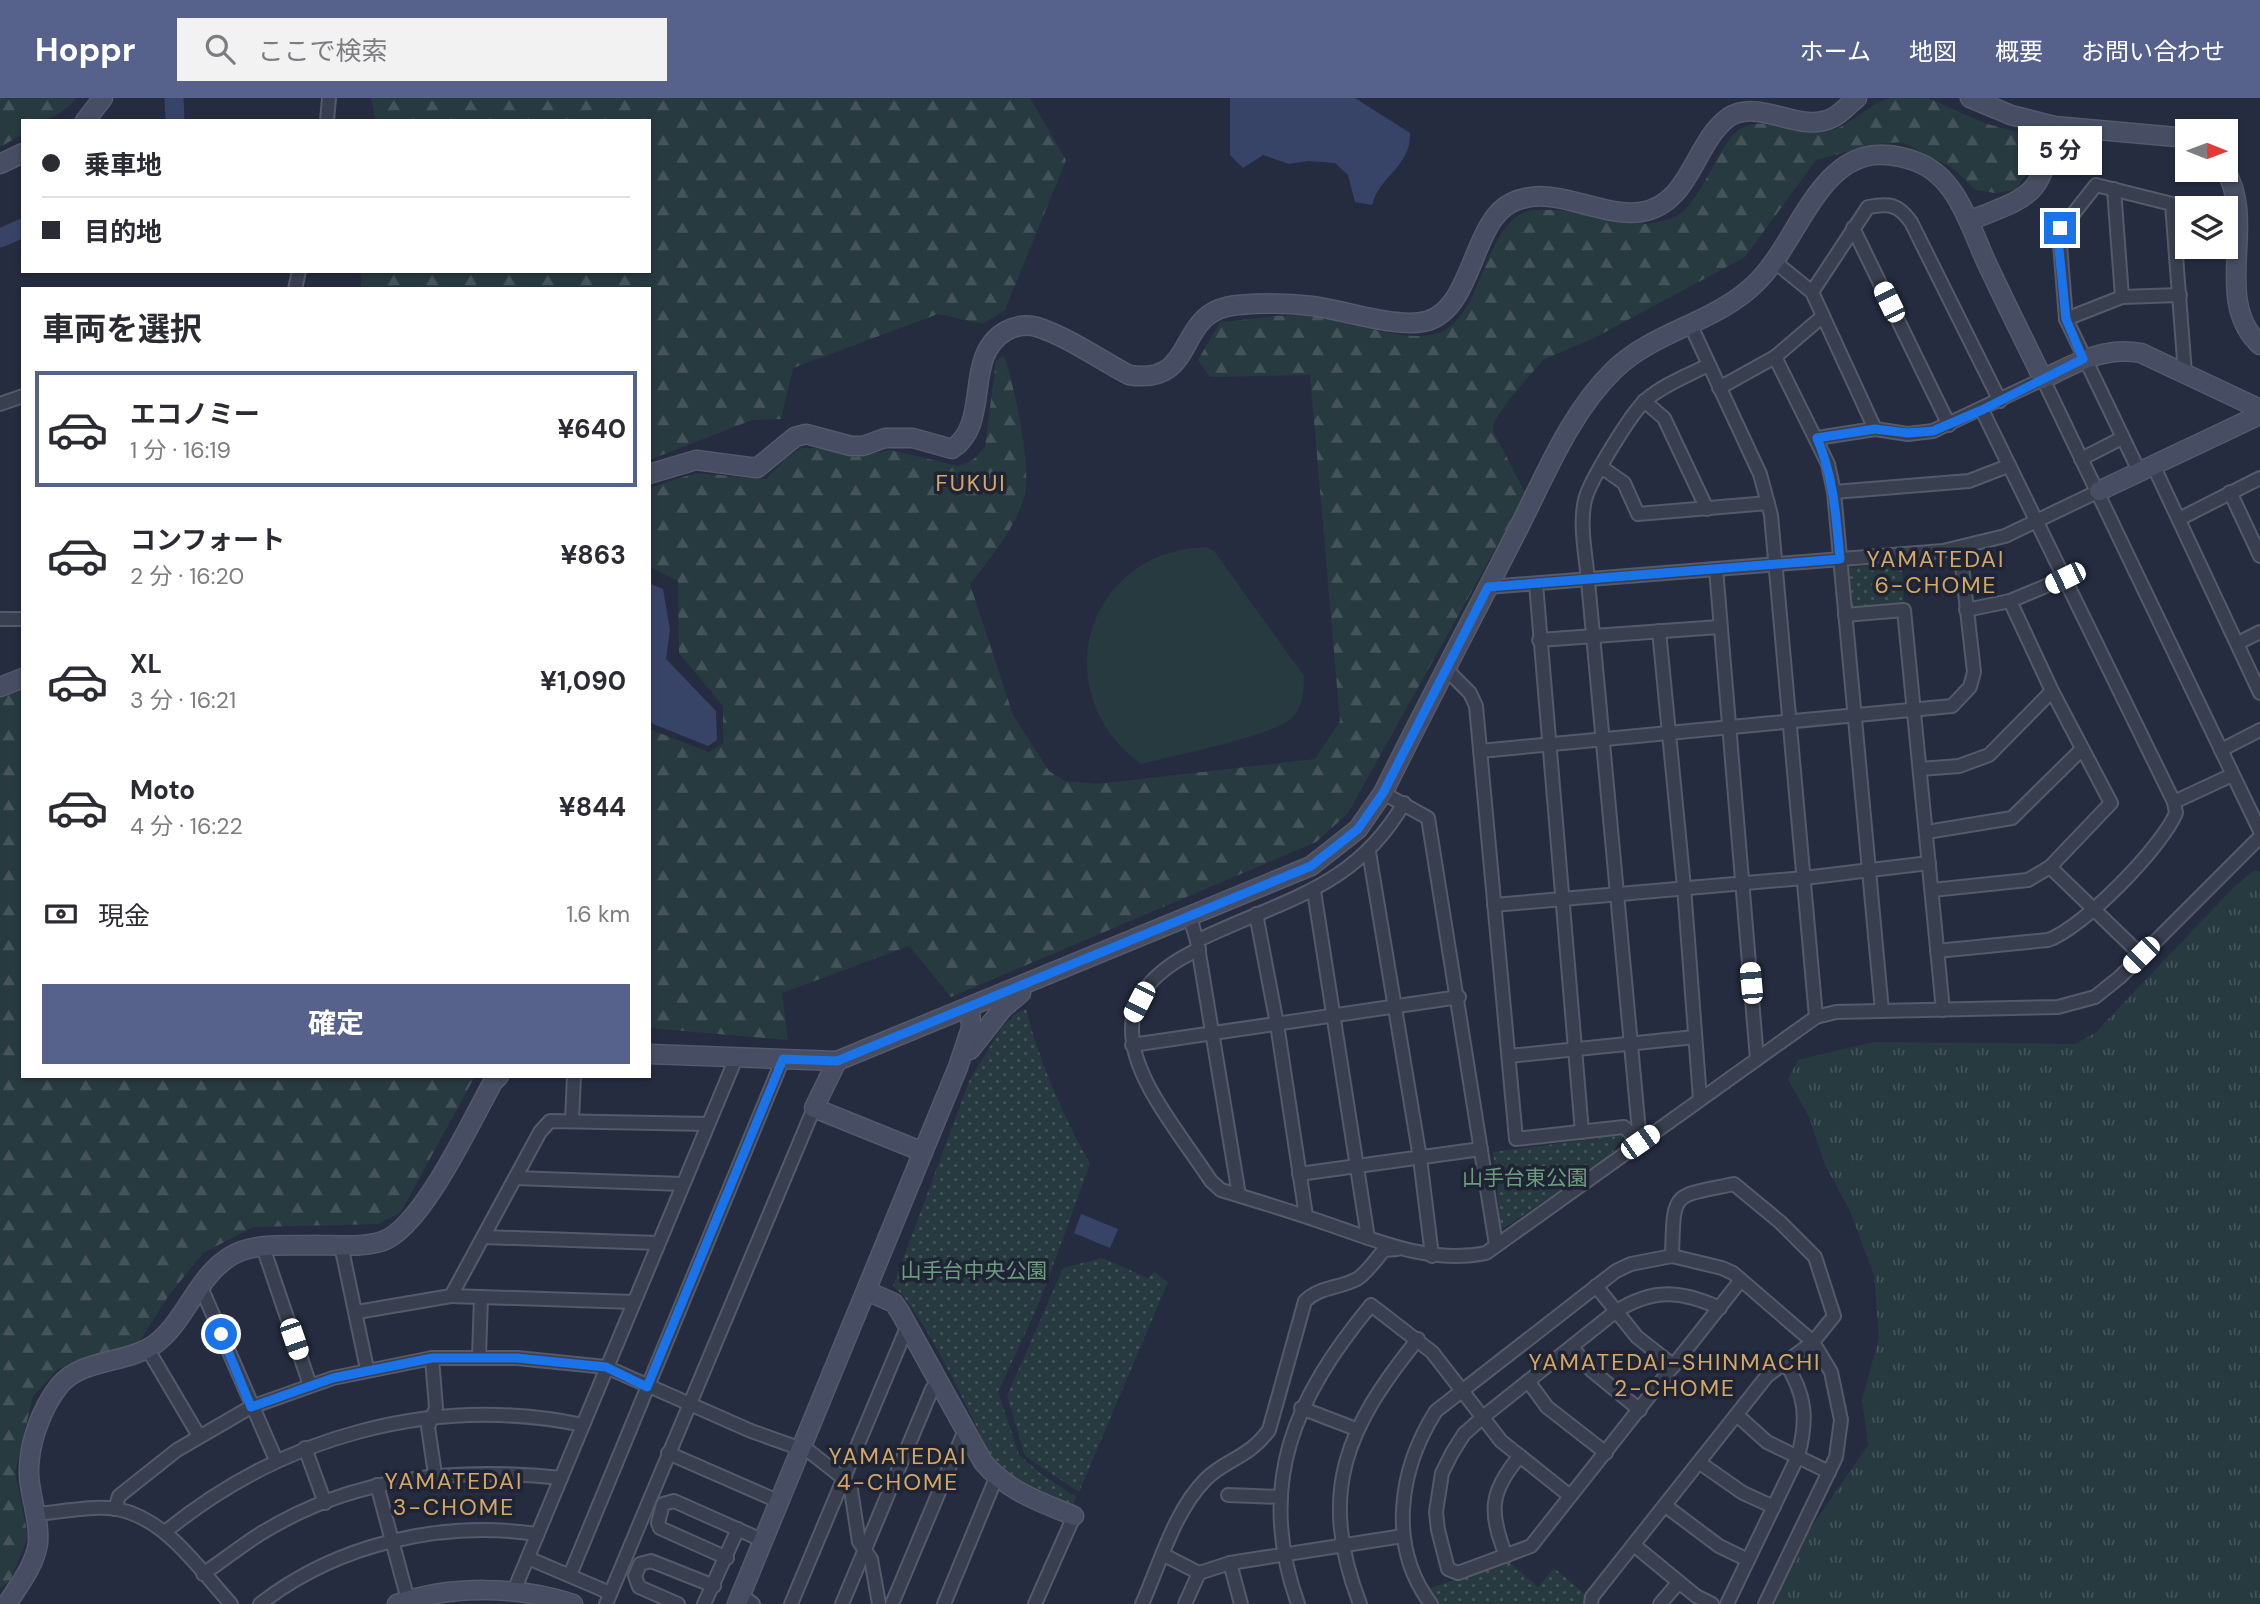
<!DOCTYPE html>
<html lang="ja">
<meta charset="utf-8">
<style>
:root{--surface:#fff;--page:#f2f2f3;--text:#2b2b33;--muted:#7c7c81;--line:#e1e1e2;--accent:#56628c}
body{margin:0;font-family:"DM Sans","Noto Sans JP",sans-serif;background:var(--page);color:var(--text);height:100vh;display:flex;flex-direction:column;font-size:26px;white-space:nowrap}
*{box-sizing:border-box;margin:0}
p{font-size:23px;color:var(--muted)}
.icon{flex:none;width:38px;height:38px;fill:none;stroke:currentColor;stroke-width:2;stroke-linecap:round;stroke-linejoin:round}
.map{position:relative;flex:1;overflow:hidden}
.panel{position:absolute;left:21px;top:189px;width:630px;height:791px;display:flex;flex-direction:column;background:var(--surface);border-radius:0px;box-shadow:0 2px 5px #0004}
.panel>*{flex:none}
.hud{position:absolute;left:21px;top:21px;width:630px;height:154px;border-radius:0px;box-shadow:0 2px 5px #0004;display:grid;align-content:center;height:154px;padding:0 21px;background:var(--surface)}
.needle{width:46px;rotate:91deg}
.tools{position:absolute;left:2175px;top:21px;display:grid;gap:14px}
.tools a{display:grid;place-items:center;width:63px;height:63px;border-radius:0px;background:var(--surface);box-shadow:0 2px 5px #0004;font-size:35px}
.end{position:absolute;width:32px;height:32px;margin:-16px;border:9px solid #1a73e8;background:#fff;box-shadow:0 0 0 4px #fff}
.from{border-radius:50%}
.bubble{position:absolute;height:49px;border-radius:0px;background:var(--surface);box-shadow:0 2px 5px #0004;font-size:23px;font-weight:700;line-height:49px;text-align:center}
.car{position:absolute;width:21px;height:42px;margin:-21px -10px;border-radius:9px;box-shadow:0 0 5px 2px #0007;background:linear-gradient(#fff 24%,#345 0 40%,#fff 0 76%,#345 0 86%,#fff 0)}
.hud b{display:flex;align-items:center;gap:24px;height:66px;font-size:26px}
.hud b+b{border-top:2px solid var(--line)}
.hud i{width:18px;height:18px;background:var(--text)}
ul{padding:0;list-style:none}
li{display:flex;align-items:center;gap:21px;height:116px;margin:0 14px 10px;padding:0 7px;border:4px solid transparent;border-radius:0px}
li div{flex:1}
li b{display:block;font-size:26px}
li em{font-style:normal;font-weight:700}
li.current{border-color:var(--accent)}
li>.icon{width:63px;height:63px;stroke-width:1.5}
h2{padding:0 21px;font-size:32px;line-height:84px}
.pay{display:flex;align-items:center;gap:18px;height:77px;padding:0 21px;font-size:26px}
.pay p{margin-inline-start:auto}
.action{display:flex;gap:14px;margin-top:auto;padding:14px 21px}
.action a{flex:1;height:80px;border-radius:0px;background:var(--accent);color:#fff;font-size:28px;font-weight:700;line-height:80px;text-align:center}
header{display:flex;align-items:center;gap:42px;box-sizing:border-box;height:98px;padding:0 35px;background:var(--accent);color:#fff}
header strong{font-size:33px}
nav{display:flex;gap:38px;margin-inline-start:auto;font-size:24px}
.search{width:490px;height:63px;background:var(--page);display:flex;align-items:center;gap:18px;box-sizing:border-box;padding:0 24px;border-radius:0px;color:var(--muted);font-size:26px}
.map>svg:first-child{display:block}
.grass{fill:url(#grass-tufts)}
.forest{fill:url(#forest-firs)}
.park{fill:url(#park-dots)}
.pitch{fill:#273a40}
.water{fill:#384467}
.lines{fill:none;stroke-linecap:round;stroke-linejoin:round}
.river{stroke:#384467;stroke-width:19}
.street-casing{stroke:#545a6a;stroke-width:16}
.secondary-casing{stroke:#545a6a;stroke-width:21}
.street{stroke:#393f4f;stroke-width:12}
.secondary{stroke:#474d62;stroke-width:18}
.route{stroke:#1a73e8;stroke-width:9}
.labels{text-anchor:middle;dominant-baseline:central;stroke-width:7;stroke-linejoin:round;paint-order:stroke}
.park-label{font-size:21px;fill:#6c9b7e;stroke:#1e2434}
.neighbourhood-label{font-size:23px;letter-spacing:2px;fill:#d6a764;stroke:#1e2434}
</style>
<header>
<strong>Hoppr</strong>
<div class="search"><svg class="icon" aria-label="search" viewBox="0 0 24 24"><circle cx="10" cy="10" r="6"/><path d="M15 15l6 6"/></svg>ここで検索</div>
<nav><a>ホーム</a><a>地図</a><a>概要</a><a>お問い合わせ</a></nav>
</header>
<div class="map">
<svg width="2260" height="1506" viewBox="0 0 2260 1506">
<defs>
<pattern id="grass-tufts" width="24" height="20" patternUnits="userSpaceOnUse" patternTransform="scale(1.75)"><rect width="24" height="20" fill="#273a40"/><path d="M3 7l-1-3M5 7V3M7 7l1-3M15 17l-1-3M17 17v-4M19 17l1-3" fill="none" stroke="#44545a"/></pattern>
<pattern id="forest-firs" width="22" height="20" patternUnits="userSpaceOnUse" patternTransform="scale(1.75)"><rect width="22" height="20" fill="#273a40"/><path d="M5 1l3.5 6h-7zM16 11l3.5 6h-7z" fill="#44545a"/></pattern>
<pattern id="park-dots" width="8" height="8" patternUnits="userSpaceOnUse" patternTransform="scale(1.75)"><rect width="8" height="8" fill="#273a40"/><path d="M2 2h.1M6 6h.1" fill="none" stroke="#44545a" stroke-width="1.8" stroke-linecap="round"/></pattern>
</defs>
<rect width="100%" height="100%" fill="#252c40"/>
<polygon class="grass" points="2255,772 2260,774 2260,1506 1769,1506 1784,1469 1868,1347 1862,1301 1879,1240 1874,1177 1850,1113 1825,1067 1809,1019 1788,981 1798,962 1873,944 2075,946 2095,935 2235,788"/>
<g class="forest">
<path d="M0,0h76c-15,19 -30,23 -53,23v13l-23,13z"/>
<polygon points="371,0 1030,0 1066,62 1005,212 983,226 938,216 793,270 781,321 752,322 649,362 649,191 361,191 361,173 649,173 649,23 376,23"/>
<path d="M1889,0h39l56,25 44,12 9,26 -22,29 -20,3 -19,-3 -25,-23 -49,-25 -26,2 -60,16 -71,97 -149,80 -53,23 -35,41 -14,21 -1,9 33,63 -178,319 -32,29 -365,155 -42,-51 -127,47 6,47 -139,-12v-299l60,23 14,-9v-37l-44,-53 -1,-72 -29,-15v-78l47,-15 70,6 21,-22 15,-9h22l31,9 36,-7 67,16 16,-7 11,-12 11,-86 8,-5c10,27 29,116 20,142 -10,32 -34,61 -54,86l43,131 36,56 16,10 32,3 218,-25 25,-38 -30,-346 -100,2 -12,-17 22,-38c29,-2 61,-9 90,-6 36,3 99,30 131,16 44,-18 44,-119 94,-122 36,-2 76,9 111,14 10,-2 22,-3 31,-8 28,-17 42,-79 67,-89 23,-10 51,4 74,5 29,1 46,-27 71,-34z"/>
<polygon points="23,592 23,978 475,978 401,1114 378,1126 253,1129 203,1155 169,1197 139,1244 58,1271 33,1298 15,1374 28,1439 10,1483 0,1490 0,599"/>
</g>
<g class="park">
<polygon points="1902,465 1904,508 1847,513 1844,470"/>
<path d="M1026,911c14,55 37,106 64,155l-50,137 -42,91 21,63 22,19 35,23 -3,8c-31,-13 -60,-24 -82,-49 -20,-40 -68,-146 -98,-170l77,-207 32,-52 13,-13z"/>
<polygon points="1625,1037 1610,1058 1501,1132 1493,1054"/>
<polygon points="1102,1160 1148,1180 1154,1174 1168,1184 1079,1394 1025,1358 1007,1298 1063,1170"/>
<polygon points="1508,1463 1538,1489 1554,1470 1587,1498 1586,1506 1438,1506 1428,1491"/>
</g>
<path class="pitch" d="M1206,449l8,4 90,125c0,14 -1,30 -11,41 -17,19 -123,39 -152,47 -97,-70 -56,-213 65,-217z"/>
<g class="water">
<path d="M1230,0h125l55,35c1,34 -30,42 -38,72l-17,-3 -7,-27 -13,-12 -27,-2 -19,3 -26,-9 -20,13 -13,-13z"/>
<polygon points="649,485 663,491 670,532 666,561 716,613 717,642 708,648 653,626 649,621"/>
<polygon points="1081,1116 1118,1131 1110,1150 1074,1135"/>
</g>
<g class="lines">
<g class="river">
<polyline points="174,0 175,23"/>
<polyline points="0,140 23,130"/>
</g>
<g class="street-casing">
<g id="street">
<polyline points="327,23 329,0"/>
<polyline points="1853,130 1949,327"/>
<polyline points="1775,164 1812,194 1875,331"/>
<polyline points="295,191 299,173"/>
<path d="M1812,194l56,-85c21,-4 30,-3 43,15l89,179"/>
<polyline points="2122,199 2180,197"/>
<polyline points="2066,221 2122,199 2114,91"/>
<polyline points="1691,228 1760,376 1771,417 1816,919"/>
<polyline points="1775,259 1828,366 1834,394 1882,913"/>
<polyline points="1719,290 1775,259 1823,218"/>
<polyline points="1644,303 1664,320 1707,411"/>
<polyline points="0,306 23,298"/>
<polyline points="1817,340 1875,331 1908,336 1933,333 2043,281 2260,733"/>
<polyline points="2081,361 2122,340"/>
<polyline points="1601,369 1624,385 1638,416 1768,405"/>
<polyline points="2154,369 2260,595"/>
<polyline points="2140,375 2066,221 2059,134 2096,87 2172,106 2185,275"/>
<polyline points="1834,394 1969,383 2008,368"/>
<polyline points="2230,394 2260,458"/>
<polyline points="2179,421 2260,380"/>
<polyline points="1716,471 1757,961"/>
<polyline points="1536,486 1582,1034"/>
<polyline points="1488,489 1943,453 2005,438 2099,393"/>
<polyline points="1966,512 2010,503 2065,480"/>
<polyline points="1845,517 1904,512 1943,912"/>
<polyline points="0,521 23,521"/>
<polyline points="1659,533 1684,789 1700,1001"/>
<polyline points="1539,542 1719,529"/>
<polyline points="2238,545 2260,534"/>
<polyline points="1445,570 1470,595 1476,608 1516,1041 1624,1029 1640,1044"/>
<polyline points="2221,652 2260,632"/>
<polyline points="1480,653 1952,608 1970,589 1974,574 1960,450"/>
<polyline points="1920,671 1959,668 1989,657 2052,593"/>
<polyline points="1383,695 1428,720 1496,1147"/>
<polyline points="2174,704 2232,677"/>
<polyline points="1927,734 2012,720 2082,651"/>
<polyline points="1369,754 1420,1060 1432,1158"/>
<polyline points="2050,769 2141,857"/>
<polyline points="1932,792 2028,782 2050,769 2111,705 2052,593 2010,503"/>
<polyline points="1314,793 1368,1140"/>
<polyline points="1494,807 1804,780 1929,765"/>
<polyline points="1189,816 1197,843 1239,1097"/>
<polyline points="1256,816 1277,926 1306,1118"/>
<path d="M1197,843c83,-41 157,-51 207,-138"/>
<path d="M1199,851c-130,61 -40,153 12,232l10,9c33,10 66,20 98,31 54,18 110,44 167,32l330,-236 20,-5 222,-5 37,-10 25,-20 140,-140"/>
<path d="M1937,853l111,-11c35,-12 114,-93 128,-127l-2,-11 -192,-392"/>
<polyline points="1132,947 1459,899"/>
<polyline points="1509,958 1695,939"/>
<polyline points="572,1022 574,978"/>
<path d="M1640,1044l-52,-561c-2,-26 -9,-55 -3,-81 4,-18 47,-89 62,-101 18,-15 40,-23 61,-34"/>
<polyline points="1299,1076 1481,1051"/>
<polyline points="515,1080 683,1086"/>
<polyline points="484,1139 658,1145"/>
<polyline points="341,1147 367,1271"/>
<polyline points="263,1149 310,1287"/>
<polyline points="200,1187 276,1362"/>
<polyline points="1596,1188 1637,1239 1674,1268"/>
<polyline points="451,1198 634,1204"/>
<path d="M1720,1210c-40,-18 -67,-20 -105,4l-132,105 -19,17 -12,19 -10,20 -6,39 2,18 10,39 10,4 73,-27 210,-266"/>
<polyline points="357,1214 451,1198 540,1034 550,1023 708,1026"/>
<polyline points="1572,1249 1591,1272 1640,1312"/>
<polyline points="147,1250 199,1338"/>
<polyline points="479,1259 481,1199"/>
<polyline points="432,1260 436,1310 428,1329 435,1376"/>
<polyline points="1528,1283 1547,1309 1606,1355"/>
<polyline points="1301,1310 1356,1331"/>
<polyline points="1738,1318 1767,1344 1829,1374"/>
<polyline points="305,1350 325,1405"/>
<polyline points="668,1355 780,1404"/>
<polyline points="1700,1365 1743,1395 1774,1409"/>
<polyline points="377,1387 408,1502"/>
<polyline points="1228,1397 1281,1399"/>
<polyline points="1667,1409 1719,1448 1748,1462"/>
<polyline points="115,1411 119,1398 177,1352 251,1309 333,1280 432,1260 517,1260 606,1269 751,1333 810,1354 843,1380 851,1392 859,1444 871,1461 879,1506"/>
<path d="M36,1416c25,-2 57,-9 81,-5 50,10 81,59 114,95"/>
<path d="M165,1434c117,-96 269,-138 418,-107"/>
<polyline points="1635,1448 1696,1498 1712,1506"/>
<polyline points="1164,1457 1199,1475"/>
<path d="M1506,1458c-17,-44 -17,-64 14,-100"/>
<polyline points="528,1460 610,1495"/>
<polyline points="727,1460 660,1430 658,1425 663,1406 674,1403 764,1443"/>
<polyline points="1230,1465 1241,1506"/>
<path d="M203,1476c19,-13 38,-28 57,-40 93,-58 196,-67 301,-56"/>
<polyline points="570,1477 783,961"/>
<polyline points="513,1495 736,960"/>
<polyline points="741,1497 753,1506"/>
<path d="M260,1506c77,-60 181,-84 277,-70"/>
<polyline points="606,1506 814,1010"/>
<polyline points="678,1506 639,1489 635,1478 640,1466 651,1463 714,1488"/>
<polyline points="704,1506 738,1431"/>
<polyline points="791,1506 908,1227"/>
<polyline points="842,1506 932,1291 939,1284"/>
<polyline points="892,1506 965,1332"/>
<polyline points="944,1506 996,1380"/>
<polyline points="1035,1506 1074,1418"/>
<path d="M1142,1506c18,-40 32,-93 64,-125 20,-20 43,-21 63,-49l36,-129c16,-15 33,-12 52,-22 10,-6 19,-20 27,-29l13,-1"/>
<polyline points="1185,1506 1199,1475 1230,1465 1403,1438"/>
<path d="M1298,1506c-43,-120 -3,-207 73,-299l61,47 69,89 69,55"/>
<path d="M1360,1506c-43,-112 -14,-176 58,-265"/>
<path d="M1431,1506c-44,-58 -32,-135 5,-193l180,-140 15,-7 41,-8 50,12 11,5 80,69 18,30 10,48 -5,37 -71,147"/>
<path d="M1591,1506l1,-7 175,-221 46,-34 21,-26 -19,-59 -35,-35 -46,-38c-63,13 -60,6 -62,72"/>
<polyline points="1660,1506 1679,1484"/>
<path d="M1727,1506l71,-148c10,-37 8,-61 -13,-94"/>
</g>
</g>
<g class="secondary-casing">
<g id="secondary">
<polyline points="1970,0 2011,17 2054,28 2188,40"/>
<polyline points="85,23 103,0"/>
<polyline points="0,66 23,55"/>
<path d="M2225,72c33,53 -14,129 35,175"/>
<path d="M1969,123c65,-26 72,-24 85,-95"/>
<path d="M649,376l47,-14 61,8 38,-31 11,-3 45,12h12l22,-8h28l39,11c40,-26 10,-93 54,-118 9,-5 20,-7 31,-4 31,10 62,32 92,48 72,11 43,-65 109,-70 24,-2 50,-2 74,1 32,4 85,23 115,15 46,-13 45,-99 84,-118 42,-21 87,15 130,9 50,-8 53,-70 88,-95 32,-19 70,17 103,1 9,-4 17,-14 25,-20"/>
<polyline points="2099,393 2253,320 2260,312"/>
<polyline points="0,589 23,580"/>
<polyline points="970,952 1003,910 1021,895"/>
<path d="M649,956l188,7 474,-195 47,-37 25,-36c43,-87 88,-172 132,-258 29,-56 53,-120 99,-165 41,-40 103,-47 144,-89 48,-49 66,-155 159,-119 43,16 55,73 74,110 17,36 35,72 52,107 33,-16 61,-33 98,-26l119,56"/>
<polyline points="837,963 814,1010 923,1054"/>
<path d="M867,1193l27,12 6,9 83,150c24,29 57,40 91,54"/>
<path d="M7,1506c12,-19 28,-39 31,-61 2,-23 -8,-46 -9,-68 -1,-30 12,-66 30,-89 23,-28 68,-22 96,-42 31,-23 42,-68 76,-88 22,-14 58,-10 83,-11 21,0 49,3 69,-4 40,-15 88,-120 110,-159l6,-6"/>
<path d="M397,1506c53,-19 122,-18 176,0"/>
<polyline points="737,1506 958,969 971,930 970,910"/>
</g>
</g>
<use href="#street" class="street"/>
<use href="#secondary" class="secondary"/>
</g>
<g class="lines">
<path class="route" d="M221,1236l30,73 82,-29 99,-20h85l89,9 41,20 136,-328 54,2 474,-195 47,-37 25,-36 105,-206 352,-28c-4,-42 -6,-81 -23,-121l58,-9 33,4 25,-2 49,-21 101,-51 -17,-40 -8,-80 2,-11"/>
</g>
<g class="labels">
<g class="park-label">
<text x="1525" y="1080">山手台東公園</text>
<text x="974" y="1173">山手台中央公園</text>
</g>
<g class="neighbourhood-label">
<text x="971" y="385">FUKUI</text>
<text x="1936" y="461">YAMATEDAI<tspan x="1936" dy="26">6-CHOME</tspan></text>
<text x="1675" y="1264">YAMATEDAI-SHINMACHI<tspan x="1675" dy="26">2-CHOME</tspan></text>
<text x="898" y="1358">YAMATEDAI<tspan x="898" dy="26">4-CHOME</tspan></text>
<text x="454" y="1383">YAMATEDAI<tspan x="454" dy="26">3-CHOME</tspan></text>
</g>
</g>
</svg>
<div class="tools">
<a><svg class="needle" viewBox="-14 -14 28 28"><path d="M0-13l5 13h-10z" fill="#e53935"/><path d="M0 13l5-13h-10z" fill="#7c7c81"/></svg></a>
<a><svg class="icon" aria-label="layers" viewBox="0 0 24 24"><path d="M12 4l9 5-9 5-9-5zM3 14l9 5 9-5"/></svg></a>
</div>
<i class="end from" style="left:221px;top:1236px"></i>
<i class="end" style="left:2060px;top:130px"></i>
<div class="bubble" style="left:2018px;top:28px;width:84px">5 分</div>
<i class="car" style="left:1889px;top:204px;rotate:334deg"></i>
<i class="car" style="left:2065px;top:480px;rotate:244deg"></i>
<i class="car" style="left:2141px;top:857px;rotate:225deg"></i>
<i class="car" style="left:1751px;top:885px;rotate:355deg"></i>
<i class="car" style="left:1139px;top:904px;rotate:207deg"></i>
<i class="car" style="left:1640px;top:1044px;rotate:55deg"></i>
<i class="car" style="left:294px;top:1241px;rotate:161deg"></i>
<div class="hud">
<b><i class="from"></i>乗車地</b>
<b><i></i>目的地</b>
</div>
<section class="panel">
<h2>車両を選択</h2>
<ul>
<li class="current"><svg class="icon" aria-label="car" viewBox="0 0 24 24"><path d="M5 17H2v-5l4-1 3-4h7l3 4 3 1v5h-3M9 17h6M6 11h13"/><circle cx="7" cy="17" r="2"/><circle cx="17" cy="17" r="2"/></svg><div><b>エコノミー</b><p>1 分 · 16:19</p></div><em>¥640</em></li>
<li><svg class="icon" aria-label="car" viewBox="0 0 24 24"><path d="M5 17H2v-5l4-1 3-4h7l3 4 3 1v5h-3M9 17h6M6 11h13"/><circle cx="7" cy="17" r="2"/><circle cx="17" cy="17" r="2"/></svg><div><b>コンフォート</b><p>2 分 · 16:20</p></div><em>¥863</em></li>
<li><svg class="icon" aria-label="car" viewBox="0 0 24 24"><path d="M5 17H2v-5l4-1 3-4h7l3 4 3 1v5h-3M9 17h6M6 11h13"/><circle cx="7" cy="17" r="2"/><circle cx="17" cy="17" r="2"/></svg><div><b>XL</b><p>3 分 · 16:21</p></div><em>¥1,090</em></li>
<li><svg class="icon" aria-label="car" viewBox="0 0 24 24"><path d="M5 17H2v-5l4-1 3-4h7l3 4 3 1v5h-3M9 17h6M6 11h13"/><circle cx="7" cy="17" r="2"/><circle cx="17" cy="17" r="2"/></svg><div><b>Moto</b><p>4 分 · 16:22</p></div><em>¥844</em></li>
</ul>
<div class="pay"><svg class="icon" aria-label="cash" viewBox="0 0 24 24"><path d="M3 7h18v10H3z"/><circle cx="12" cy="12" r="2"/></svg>現金<p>1.6 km</p></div>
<div class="action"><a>確定</a></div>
</section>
</div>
